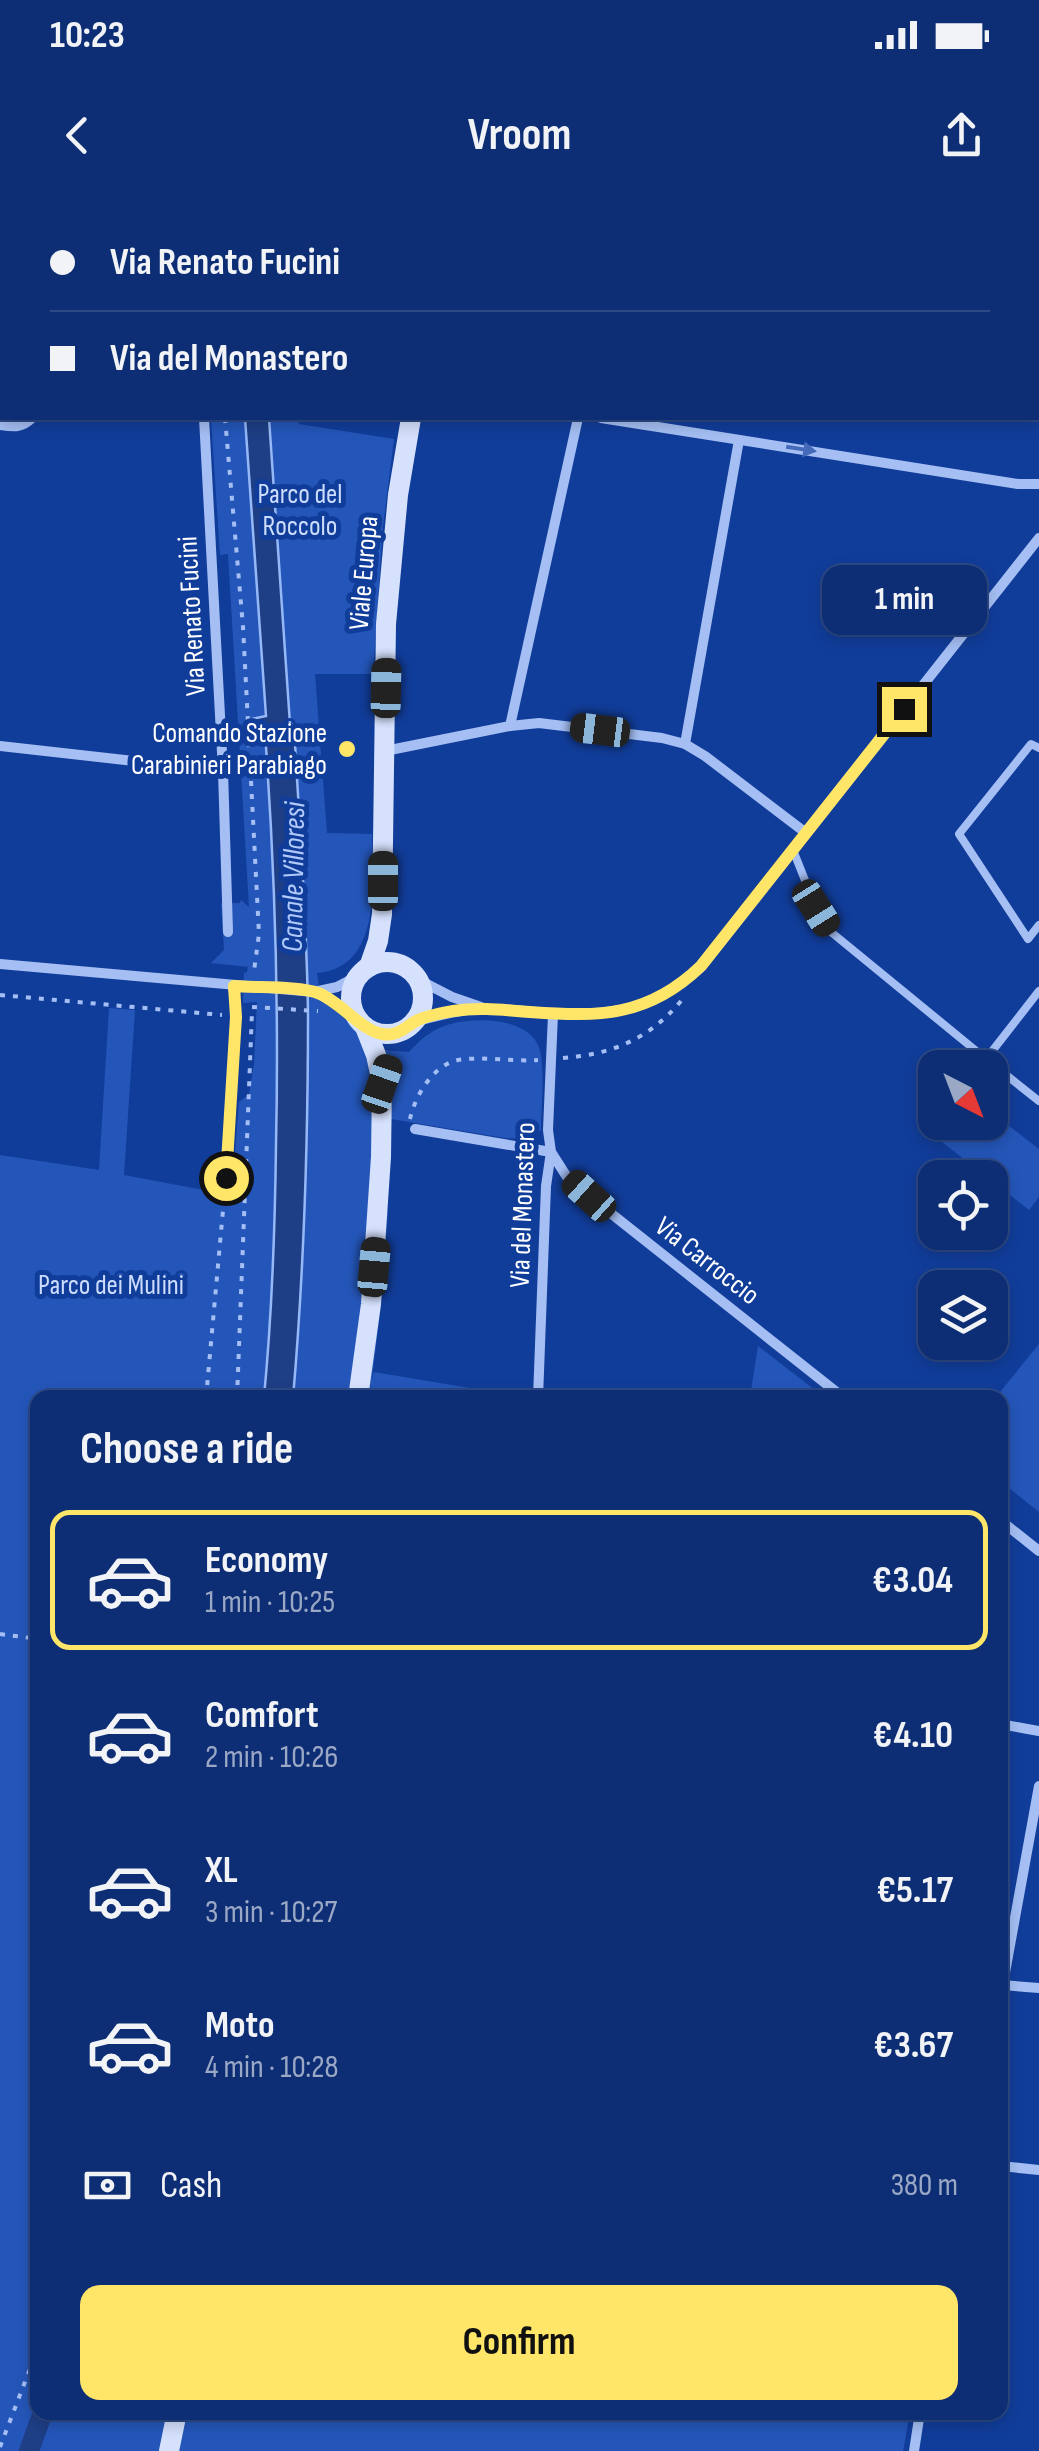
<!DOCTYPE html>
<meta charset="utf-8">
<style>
:root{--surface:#0d2e74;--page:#1b3a7c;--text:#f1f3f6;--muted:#9aa8c5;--line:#2d4a86;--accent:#ffe568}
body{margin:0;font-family:"Sofia Sans Condensed",sans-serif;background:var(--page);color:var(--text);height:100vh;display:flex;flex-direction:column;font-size:38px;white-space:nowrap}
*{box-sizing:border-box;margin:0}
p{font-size:32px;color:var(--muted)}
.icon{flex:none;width:55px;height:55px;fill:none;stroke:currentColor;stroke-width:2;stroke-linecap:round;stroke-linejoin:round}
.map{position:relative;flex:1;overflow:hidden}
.drawer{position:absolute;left:30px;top:1190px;width:978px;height:1030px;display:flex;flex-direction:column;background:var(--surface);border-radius:20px;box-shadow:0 5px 15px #0003,0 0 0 2px var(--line)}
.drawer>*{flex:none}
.banner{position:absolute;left:0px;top:0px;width:1040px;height:220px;box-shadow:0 5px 15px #0003,0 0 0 2px var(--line);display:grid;align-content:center;height:220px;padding:0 50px;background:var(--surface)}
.needle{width:65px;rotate:138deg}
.buttons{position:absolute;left:918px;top:850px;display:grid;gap:20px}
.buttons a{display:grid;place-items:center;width:90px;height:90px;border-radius:20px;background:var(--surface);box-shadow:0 5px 15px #0003,0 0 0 2px var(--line);font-size:50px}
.end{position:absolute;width:45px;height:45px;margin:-22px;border:12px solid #ffe568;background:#111;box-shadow:0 0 0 5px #111}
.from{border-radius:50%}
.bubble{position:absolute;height:70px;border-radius:20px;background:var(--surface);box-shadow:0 5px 15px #0003,0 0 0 2px var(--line);font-size:32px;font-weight:700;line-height:70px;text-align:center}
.car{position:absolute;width:30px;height:60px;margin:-30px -15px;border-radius:12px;box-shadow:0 0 8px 2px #0007;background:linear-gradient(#222 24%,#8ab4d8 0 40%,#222 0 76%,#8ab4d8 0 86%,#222 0)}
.banner b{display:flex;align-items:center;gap:35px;height:95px;font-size:38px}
.banner b+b{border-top:2px solid var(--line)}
.banner i{width:25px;height:25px;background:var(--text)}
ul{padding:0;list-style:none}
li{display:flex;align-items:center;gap:30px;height:140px;margin:0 20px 15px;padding:0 30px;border:5px solid transparent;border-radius:20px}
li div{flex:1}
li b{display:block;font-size:38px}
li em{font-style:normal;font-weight:700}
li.on{border-color:var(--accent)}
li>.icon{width:90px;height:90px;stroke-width:1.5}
h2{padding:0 50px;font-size:45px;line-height:120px}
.pay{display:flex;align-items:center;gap:25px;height:110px;padding:0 50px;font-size:38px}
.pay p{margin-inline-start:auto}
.button{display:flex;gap:20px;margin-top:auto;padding:20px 50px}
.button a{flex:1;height:115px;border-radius:20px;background:var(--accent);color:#111;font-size:40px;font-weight:700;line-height:115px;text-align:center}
.status{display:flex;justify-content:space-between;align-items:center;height:70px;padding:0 50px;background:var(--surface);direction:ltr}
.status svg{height:28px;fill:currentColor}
header{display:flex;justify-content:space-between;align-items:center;height:130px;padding:0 50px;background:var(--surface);font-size:45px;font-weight:700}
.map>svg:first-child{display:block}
.green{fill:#2456b9}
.water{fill:#1e3f86;stroke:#96b8f7;stroke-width:2.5}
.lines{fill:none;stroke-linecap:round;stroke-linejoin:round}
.canal{stroke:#1e3f86;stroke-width:20}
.path{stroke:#a5bff4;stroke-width:4;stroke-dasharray:5 8;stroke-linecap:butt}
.lane{stroke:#a5bff4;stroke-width:8}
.street{stroke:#a5bff4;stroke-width:10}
.secondary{stroke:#d5e1fd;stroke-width:20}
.oneway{fill:#456aba}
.route{stroke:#ffe568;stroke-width:12}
.poi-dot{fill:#ffe568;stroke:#113d9a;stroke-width:4}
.labels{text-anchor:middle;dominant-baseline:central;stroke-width:10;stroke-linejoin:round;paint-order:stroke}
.park-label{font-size:28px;fill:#cdddfe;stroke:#113d9a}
.street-label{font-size:28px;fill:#fff;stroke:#113d9a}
.poi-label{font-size:28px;fill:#fff;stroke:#113d9a;text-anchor:end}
.water-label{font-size:30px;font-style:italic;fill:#b1cafb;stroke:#113d9a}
</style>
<div class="status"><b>10:23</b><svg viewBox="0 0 49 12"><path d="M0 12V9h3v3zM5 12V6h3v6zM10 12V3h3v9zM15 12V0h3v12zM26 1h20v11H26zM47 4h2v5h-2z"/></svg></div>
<header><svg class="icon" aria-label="back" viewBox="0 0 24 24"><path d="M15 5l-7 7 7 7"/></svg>Vroom<svg class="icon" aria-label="share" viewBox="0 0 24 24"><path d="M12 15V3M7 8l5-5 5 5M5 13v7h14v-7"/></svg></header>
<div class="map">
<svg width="1039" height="2251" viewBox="0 0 1039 2251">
<rect width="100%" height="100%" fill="#113d9a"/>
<g class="green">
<path d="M211,218h87l1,6 95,15 -11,87 -10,148h-58l12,159 45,1c0,47 11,134 -55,139l3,22c36,6 47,23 61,55l28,2c9,-10 18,-18 30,-24 26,-12 85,-13 99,17 8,17 3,64 3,85l-12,9 -24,-1 -126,-21 -4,90 13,4 -7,93 -9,76 2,-8 150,25 -486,1v1014l872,1 -7,38h-903v-1296l99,15 10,-162 26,2 -11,165 90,17 2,-4 16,1 7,-87 10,-8 5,-30 3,-62 -14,1 1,-30 3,-1 1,-5 -37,-4 13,-13 -3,-47h19l1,-3 8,7 -21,-353 -8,1z"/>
<polygon points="990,911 1039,949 1039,997 1029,1010 942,942 957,923 990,922"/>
<polygon points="1039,1144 1039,1312 1000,1281 1000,1198 996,1197"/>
<polygon points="758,1146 824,1197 750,1197"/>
</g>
<path class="water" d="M245,218h24l21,306 4,1c5,96 13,193 14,290 0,128 -4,256 -15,383l-29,-1c8,-83 11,-168 12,-252 3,-137 -1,-275 -11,-412l-12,-1 -1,-13 14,-3z"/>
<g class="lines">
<polyline class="canal" points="29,2251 43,2212"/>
<g class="path">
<polyline points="225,218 243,427 259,734 254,771"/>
<polyline points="0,795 222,815"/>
<polyline points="252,807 318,811"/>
<path d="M563,858c49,-4 85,-18 118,-57"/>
<path d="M410,919c5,-23 23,-54 48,-59 26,-4 54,2 80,0"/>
<polyline points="206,1198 225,988"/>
<polyline points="237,1198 252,811"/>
<polyline points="0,1434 38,1439"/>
<polyline points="0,2247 38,2148"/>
</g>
<g class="lane">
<polyline points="1039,548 1031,544 959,634 1028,739 1039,725"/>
<polyline points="793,650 816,708 831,732 986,859 1039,791"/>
<polyline points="986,859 1039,901"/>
</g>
<g class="street">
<polyline points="194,0 194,2"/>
<polyline points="646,0 658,2"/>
<polyline points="0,106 2,106"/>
<polyline points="1038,212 1039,213"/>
<polyline points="204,218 223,571 228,732"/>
<polyline points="601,218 1018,284 1039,284"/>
<path d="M0,225c14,2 22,3 32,-7"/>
<polyline points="510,526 578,218"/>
<polyline points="685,544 739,240"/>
<polyline points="0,546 223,571"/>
<polyline points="385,551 510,526 539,523 662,538 685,544 705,556 806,633"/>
<polyline points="0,764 314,792 337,787 358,776"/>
<polyline points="419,780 452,797 481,807"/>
<polyline points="315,792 336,803 355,817"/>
<path d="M417,821c23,-6 45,-12 69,-12 21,-1 42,3 63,4 62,4 106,-3 152,-46l338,-429"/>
<polyline points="415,929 551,952 567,977 589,996 844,1198"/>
<polyline points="226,978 236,811 233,786"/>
<polyline points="538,1198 546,986 551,952 548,930 553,814"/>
<polyline points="1000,1320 1039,1351"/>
<polyline points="1000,1524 1039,1531"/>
<polyline points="1001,1785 1039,1788"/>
<polyline points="1000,1800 1039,1586"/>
<polyline points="1000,1966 1039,1970"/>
<polyline points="914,2251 920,2212"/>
</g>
<g class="secondary">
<polyline points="451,2 452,0"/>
<circle cx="387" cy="798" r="36"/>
<polyline points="369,767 378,741 382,714 386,424 398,295 411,218"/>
<polyline points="358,1198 371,1104 381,957 382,883 376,855 365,827"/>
<polyline points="169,2251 177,2212"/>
</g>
</g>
<defs><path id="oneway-solid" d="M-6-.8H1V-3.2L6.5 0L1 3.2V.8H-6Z" transform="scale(2.5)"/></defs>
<use class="oneway" href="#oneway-solid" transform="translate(801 249) rotate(9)"/>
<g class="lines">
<path class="route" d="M226,978l10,-161 -2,-31c22,2 65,0 84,7 23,9 44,38 64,41 15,3 22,-6 34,-13 9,-5 26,-8 37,-10 26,-4 51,-1 77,1 70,5 118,5 171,-46l203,-257"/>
</g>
<circle class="poi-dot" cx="347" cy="549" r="10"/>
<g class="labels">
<g class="park-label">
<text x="300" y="294">Parco del<tspan x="300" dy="32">Roccolo</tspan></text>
<text x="111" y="1085">Parco dei Mulini</text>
</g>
<g class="street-label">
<text transform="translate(364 373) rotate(-85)">Viale Europa</text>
<text transform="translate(192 416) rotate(-93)">Via Renato Fucini</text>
<text transform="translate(523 1005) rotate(-88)">Via del Monastero</text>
<text transform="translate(707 1061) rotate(38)">Via Carroccio</text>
</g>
<g class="poi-label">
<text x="327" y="533">Comando Stazione<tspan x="327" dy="32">Carabinieri Parabiago</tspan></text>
</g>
<g class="water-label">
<text transform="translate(294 677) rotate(-89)">Canale Villoresi</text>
</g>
</g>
</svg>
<div class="buttons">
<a><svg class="needle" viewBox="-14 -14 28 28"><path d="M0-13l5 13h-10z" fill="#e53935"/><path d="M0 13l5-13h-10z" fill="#9aa8c5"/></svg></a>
<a><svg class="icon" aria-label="locate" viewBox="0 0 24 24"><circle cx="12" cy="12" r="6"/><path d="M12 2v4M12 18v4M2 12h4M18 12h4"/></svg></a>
<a><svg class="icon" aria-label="layers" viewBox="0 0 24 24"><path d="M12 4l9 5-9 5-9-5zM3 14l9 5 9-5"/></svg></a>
</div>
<i class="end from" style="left:226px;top:978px"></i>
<i class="end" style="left:904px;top:509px"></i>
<div class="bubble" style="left:822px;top:365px;width:165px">1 min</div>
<i class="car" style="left:386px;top:488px;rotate:1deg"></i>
<i class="car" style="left:600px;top:530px;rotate:277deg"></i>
<i class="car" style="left:383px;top:681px;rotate:0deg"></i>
<i class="car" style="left:816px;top:708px;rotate:148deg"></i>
<i class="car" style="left:382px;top:884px;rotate:19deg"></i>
<i class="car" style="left:589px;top:996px;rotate:312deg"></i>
<i class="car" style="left:374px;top:1067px;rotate:5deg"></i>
<div class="banner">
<b><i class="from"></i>Via Renato Fucini</b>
<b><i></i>Via del Monastero</b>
</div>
<section class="drawer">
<h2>Choose a ride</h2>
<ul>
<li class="on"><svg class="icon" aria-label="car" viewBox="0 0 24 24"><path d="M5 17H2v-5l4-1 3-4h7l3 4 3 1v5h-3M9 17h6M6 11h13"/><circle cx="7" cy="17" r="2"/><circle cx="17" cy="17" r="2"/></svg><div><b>Economy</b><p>1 min · 10:25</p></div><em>€3.04</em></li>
<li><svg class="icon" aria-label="car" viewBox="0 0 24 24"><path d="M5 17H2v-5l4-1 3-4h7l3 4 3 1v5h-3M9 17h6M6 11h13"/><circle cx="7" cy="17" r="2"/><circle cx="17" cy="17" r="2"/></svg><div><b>Comfort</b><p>2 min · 10:26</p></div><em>€4.10</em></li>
<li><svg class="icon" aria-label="car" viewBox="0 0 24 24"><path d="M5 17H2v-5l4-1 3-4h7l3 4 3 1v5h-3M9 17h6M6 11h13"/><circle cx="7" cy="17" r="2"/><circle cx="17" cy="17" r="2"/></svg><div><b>XL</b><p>3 min · 10:27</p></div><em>€5.17</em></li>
<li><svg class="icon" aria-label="car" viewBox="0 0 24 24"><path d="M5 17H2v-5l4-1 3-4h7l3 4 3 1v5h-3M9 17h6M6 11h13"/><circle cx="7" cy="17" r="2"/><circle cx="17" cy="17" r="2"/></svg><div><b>Moto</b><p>4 min · 10:28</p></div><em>€3.67</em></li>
</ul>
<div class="pay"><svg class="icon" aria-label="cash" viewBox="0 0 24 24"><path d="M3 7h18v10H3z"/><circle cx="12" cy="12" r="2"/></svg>Cash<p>380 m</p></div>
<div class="button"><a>Confirm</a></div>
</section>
</div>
